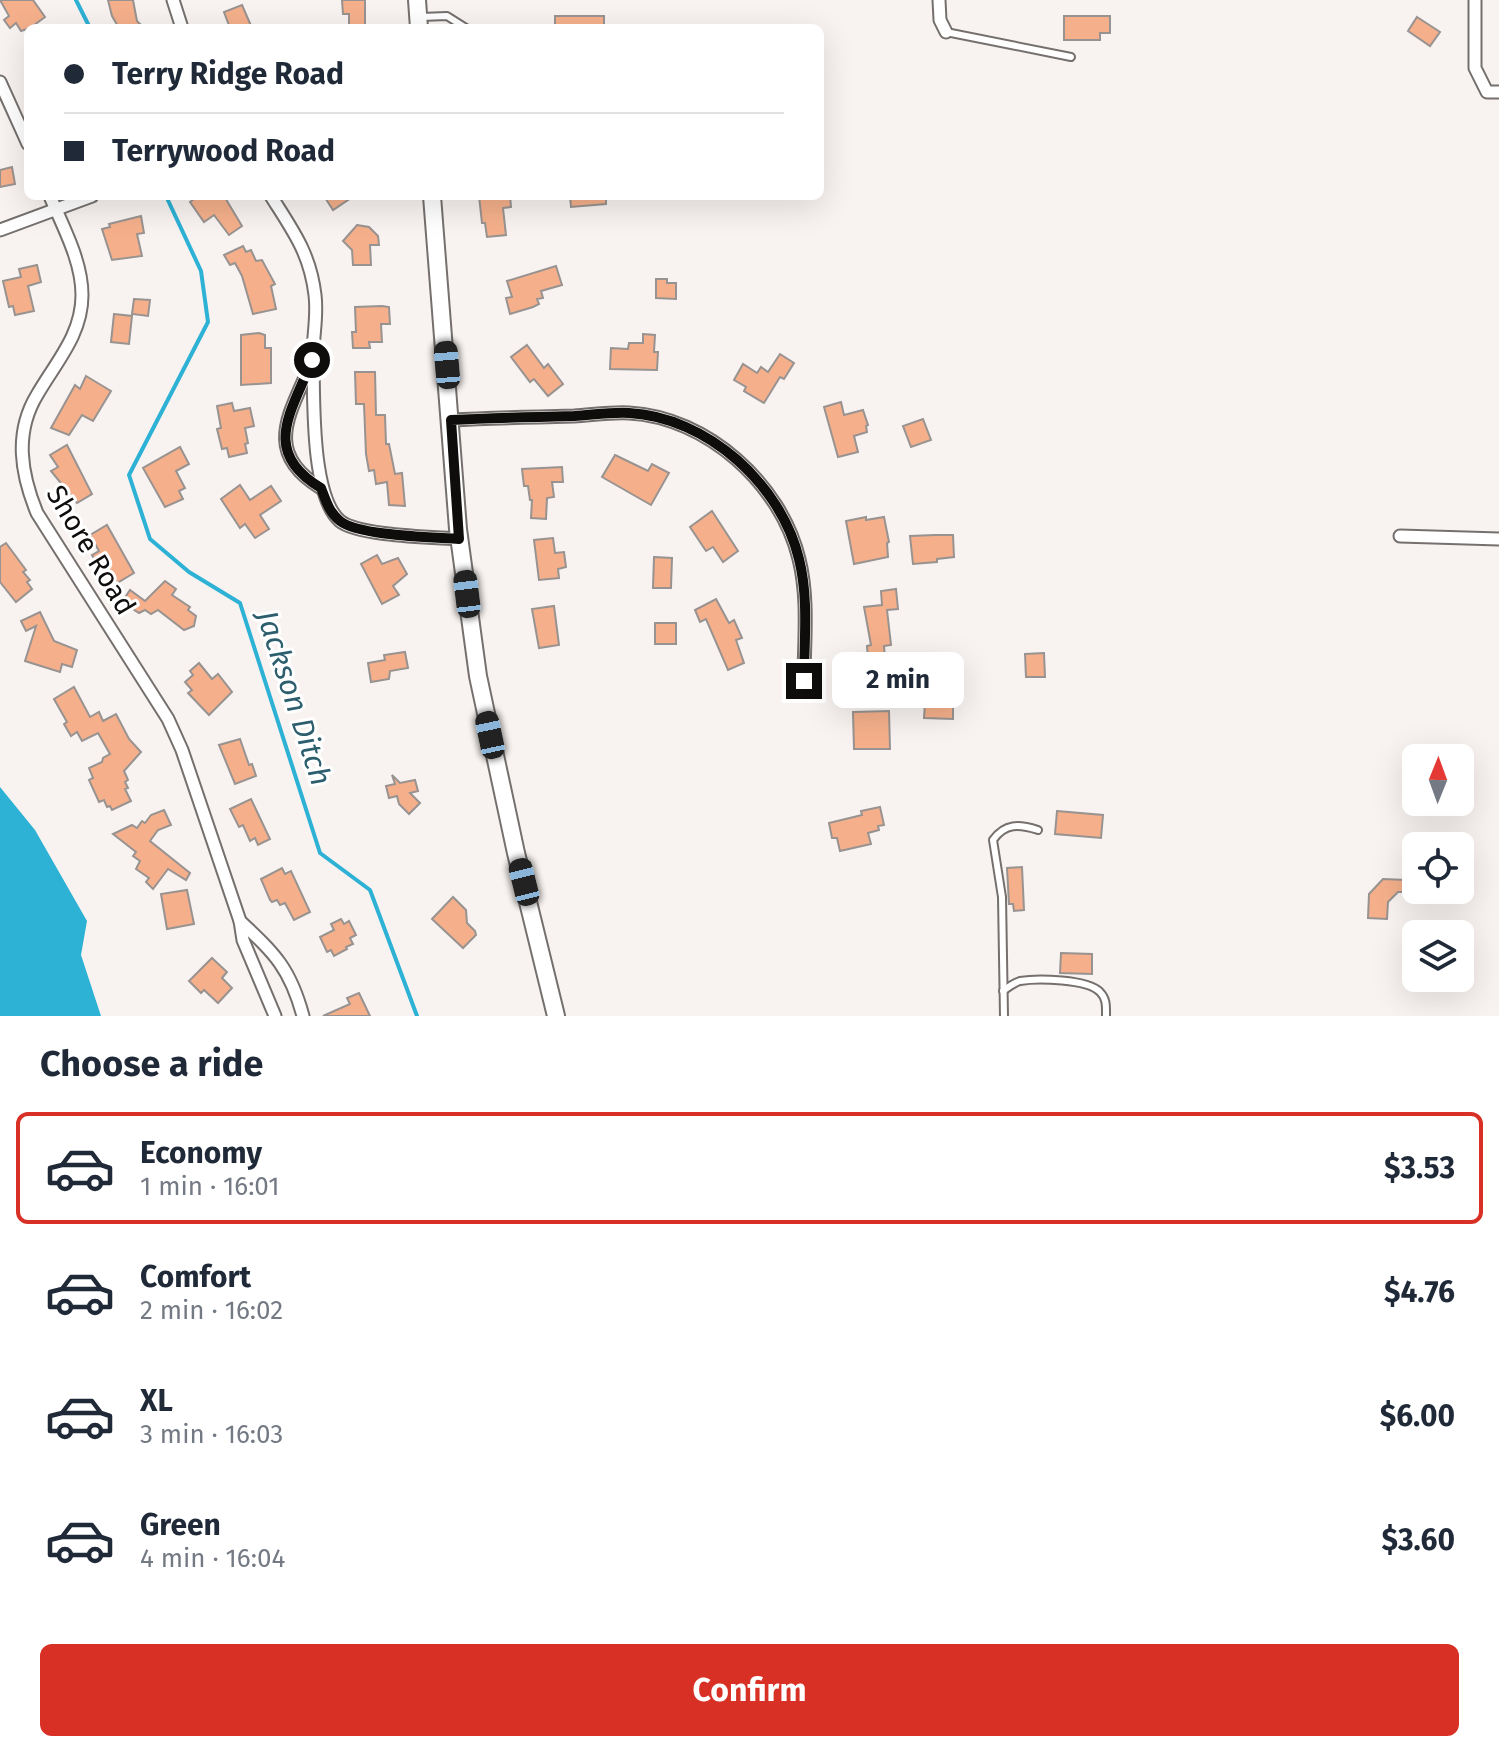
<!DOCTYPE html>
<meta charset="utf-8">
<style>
:root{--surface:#fff;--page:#f6f6f7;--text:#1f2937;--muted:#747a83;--line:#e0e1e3;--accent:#d93025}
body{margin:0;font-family:"Fira Sans",sans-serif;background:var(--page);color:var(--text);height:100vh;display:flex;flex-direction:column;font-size:30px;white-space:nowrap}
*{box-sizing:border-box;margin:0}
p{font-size:26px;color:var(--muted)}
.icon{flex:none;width:44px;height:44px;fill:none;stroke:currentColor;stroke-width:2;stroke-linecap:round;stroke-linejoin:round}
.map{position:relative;height:1016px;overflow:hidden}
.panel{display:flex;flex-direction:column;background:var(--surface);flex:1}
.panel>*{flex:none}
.banner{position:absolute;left:24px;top:24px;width:800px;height:176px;border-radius:12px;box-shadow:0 8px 32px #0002;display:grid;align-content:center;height:176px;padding:0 40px;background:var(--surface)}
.needle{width:52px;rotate:1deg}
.controls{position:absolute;left:1402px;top:744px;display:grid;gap:16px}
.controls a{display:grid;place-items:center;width:72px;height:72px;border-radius:12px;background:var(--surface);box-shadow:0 8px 32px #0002;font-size:40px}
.end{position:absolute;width:36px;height:36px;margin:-18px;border:10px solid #0f0d0c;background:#fff;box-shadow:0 0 0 4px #fff}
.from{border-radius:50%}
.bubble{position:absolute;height:56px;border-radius:12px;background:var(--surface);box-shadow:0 8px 32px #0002;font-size:26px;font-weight:700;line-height:56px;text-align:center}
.car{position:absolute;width:24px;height:48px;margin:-24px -12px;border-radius:10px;box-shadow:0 0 6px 2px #0007;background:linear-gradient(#222 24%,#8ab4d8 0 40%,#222 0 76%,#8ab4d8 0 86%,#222 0)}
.banner b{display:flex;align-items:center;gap:28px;height:76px;font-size:30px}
.banner b+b{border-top:2px solid var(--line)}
.banner i{width:20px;height:20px;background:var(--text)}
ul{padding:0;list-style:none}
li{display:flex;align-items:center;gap:24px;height:112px;margin:0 16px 12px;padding:0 24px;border:4px solid transparent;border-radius:12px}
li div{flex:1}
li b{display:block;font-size:30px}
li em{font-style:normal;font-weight:700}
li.selected{border-color:var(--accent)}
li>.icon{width:72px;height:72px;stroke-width:1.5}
h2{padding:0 40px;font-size:36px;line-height:96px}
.primary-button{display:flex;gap:16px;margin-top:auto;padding:16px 40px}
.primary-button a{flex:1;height:92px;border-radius:12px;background:var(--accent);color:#fff;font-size:32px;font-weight:700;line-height:92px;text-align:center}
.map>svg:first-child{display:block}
.water{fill:#2db1d5}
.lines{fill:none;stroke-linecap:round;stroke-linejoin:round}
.stream{stroke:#2db1d5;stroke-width:4}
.building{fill:#f5b08b;stroke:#989391;stroke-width:2}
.service-casing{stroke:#75706e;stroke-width:10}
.minor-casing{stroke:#75706e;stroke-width:15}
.secondary-casing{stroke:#75706e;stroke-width:20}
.service{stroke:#fff;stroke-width:6}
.minor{stroke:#fff;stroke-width:11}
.secondary{stroke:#fff;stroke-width:16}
.route{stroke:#0f0d0c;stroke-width:10}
.labels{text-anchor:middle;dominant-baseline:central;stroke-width:6;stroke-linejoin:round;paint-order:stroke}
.street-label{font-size:28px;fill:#0f0d0c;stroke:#fff}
.water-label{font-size:30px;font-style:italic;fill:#2c5e6e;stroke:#fff}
</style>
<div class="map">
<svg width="1499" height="1016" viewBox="0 0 1499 1016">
<rect width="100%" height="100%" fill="#f8f3f0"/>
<polygon class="water" points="0,787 35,830 87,921 81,955 101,1016 0,1016"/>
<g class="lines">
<g class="stream">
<polyline points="76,0 90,28"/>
<polyline points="166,196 201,271 208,322 129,475 150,539 189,572 240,603 320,853 370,890 417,1016"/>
</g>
</g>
<g class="building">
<polygon points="0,0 33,0 45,17 30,28 21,31 16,23 10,28 4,20 9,16"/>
<polygon points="108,0 133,0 137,21 144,28 119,28 112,16"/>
<polygon points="342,0 365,0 365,28 349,28 349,14 343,14"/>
<polygon points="242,5 252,28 230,28 224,12"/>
<rect x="555" y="16" width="49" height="12"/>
<polygon points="1064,16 1110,16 1110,33 1100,33 1100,40 1064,40"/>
<polygon points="1417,17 1440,32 1430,46 1408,31"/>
<polygon points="12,167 15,184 0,187 0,170"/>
<polygon points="198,196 224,196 242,226 229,235 214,215 204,222 190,202"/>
<polygon points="324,196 354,196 333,210"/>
<polygon points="479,196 510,196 511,207 503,208 506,235 487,237 485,223 482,223"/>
<polygon points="570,196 606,196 606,204 571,207"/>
<polygon points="141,216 144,233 137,234 142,256 112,260 102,229 110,227 109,224"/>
<polygon points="357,225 369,227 378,236 379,245 370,245 371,265 353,265 352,250 343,241"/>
<polygon points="243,246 246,252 251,250 256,261 262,260 275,284 271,286 276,309 253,314 242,276 235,263 230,265 224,255"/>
<polygon points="37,265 41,282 28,286 34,311 15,315 13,306 9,307 3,281 21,277 19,269"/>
<polygon points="556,266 562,285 541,291 543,298 537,299 539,304 533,307 510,314 506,298 512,297 507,281"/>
<polygon points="656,279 667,279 667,283 676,283 676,299 656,298"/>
<polygon points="134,299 150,300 148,316 132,314"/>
<polygon points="382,306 389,307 390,324 381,324 382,342 369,342 370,348 353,348 352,332 356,332 355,307"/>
<polygon points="114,314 132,316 129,344 111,342"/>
<polygon points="259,333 265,335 265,348 271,348 271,383 241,385 241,335"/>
<polygon points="643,334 655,335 654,352 658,352 657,370 610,369 611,348 628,349 629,343 643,343"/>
<polygon points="527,345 544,368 548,364 563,384 548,396 534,379 530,382 511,357"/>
<polygon points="780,354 794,363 784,379 780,377 764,403 744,391 746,387 734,380 743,364 757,373 761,367 768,372"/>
<polygon points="355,372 375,372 376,415 385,415 386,444 389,444 395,474 402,473 405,506 389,505 387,482 376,484 374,470 369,471 366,454 364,404 356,404"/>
<polygon points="86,376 111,391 93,421 82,415 69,435 51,428 75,385 80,389"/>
<polygon points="841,402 844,415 863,410 868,425 866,426 867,432 854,436 858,452 838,457 824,407"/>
<polygon points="232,403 234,411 250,408 254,426 245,428 248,443 245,444 247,453 229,457 227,448 222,449 217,429 221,428 217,406"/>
<polygon points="923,419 931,440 911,447 903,426"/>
<polygon points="67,445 92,494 77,503 51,471 58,467 50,455"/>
<polygon points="180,447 189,464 176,471 185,488 179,491 183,499 165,507 143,468"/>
<polygon points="615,455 648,471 652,464 669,473 651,505 602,477"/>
<polygon points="562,467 563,482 552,482 554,497 547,498 546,519 531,518 532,500 530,500 528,486 524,486 522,469"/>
<polygon points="240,485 250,500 271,486 281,501 260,515 269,529 255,538 245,524 240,528 221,499"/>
<polygon points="712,511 738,551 723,562 713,547 706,551 690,527"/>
<polygon points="866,517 866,520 884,517 889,542 887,543 888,557 854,564 846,521"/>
<polygon points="107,525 134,573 117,583 109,569 102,572 92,555 99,551 90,535"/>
<polygon points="935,535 953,535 954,557 937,559 937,562 913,564 910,536"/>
<polygon points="553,538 555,553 564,552 566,567 558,569 559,578 539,580 534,540"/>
<polygon points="6,543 26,570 23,572 30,580 27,582 32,589 16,602 0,582 0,547"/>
<polygon points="377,555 382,564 398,558 407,574 393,586 399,595 382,604 361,564"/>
<polygon points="654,557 672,558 671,588 653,588"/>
<polygon points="165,581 176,589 172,595 190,607 188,610 196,616 194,626 184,630 158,610 151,614 145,610 139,613 122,602 130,590 145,601"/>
<polygon points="896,589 898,609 887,610 891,645 884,646 885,658 868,659 867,646 871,645 864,607 882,605 881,591"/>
<polygon points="716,599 729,623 734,620 742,638 736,640 744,663 728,670 706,619 700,622 695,610"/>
<polygon points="554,606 559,645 539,648 532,609"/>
<polygon points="40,612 54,641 77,650 72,667 62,664 60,672 25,661 36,626 26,631 21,621"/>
<rect x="655" y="623" width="21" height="21"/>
<polygon points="405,652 408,668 390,671 389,679 371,682 368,663 385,660 384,655"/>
<polygon points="1044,653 1045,677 1026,677 1025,654"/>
<polygon points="199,663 212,679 218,674 232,692 209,715 188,693 192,690 185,682 193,675 190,671"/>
<polygon points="74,687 90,717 99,712 103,721 116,714 129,739 141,752 124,771 128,780 125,782 128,788 125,789 131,801 112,810 110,806 107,807 104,800 99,802 89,780 93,778 89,768 102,762 103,758 110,754 98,733 82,741 77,732 71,736 64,724 67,722 54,699"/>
<polygon points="925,703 953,704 953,719 924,718"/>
<polygon points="889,711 890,749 854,749 853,712"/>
<polygon points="240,739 249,765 252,764 256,776 235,784 219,745"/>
<polygon points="392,775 400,783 415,780 418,791 410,793 420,803 409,814 399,804 397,796 389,798 386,786 395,784"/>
<polygon points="251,799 270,839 258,845 255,838 250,841 243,825 239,827 230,809"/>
<polygon points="880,807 884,825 878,826 879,830 868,833 871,844 840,851 837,838 832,838 829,823 862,815 861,811"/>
<polygon points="164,810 171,825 158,830 150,841 190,873 186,880 168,869 153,889 146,882 149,878 136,869 140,861 133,856 136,852 113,834 132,825 137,828 142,821 145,823 151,815"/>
<polygon points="1057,811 1103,815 1101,838 1055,834"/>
<polygon points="1022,867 1024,910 1014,911 1013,904 1009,904 1007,868"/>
<polygon points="282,868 285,874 291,871 310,912 294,920 285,903 280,905 277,900 272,902 270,900 261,879"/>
<polygon points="1383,879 1406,880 1405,892 1398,892 1388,902 1387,919 1368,918 1369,894"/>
<polygon points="187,890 194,924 167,929 161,894"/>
<polygon points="453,897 466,910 467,923 475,931 476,935 463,948 432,919"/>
<polygon points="341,919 344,924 349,921 356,935 350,938 353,944 346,947 347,949 334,956 331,950 327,952 320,937 334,930 331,924"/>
<polygon points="1061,953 1092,954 1092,974 1060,973"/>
<polygon points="212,958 227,972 222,978 232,988 218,1003 204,990 201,993 189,981"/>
<polygon points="359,993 370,1016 323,1016 350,1004 347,998"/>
</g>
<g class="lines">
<g class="service-casing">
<g id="service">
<polyline points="421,17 447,16 466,28"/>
<polyline points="946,32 1071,57"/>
<path d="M1003,991c5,-4 11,-8 17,-10 17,-3 68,-2 80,11 7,7 6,15 6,24"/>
<path d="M1004,1016l-2,-119 -9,-57c12,-17 26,-16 45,-10"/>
</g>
</g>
<g class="minor-casing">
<g id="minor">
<polyline points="173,0 182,28"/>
<polyline points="939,0 940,20 946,32"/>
<polyline points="1475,0 1475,68 1487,92 1499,92"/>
<polyline points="0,82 28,144"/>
<path d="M50,196c13,31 32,65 32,99 0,40 -26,67 -45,100 -23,38 -16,79 0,118l131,206 14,31 58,171 3,19 32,76"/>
<path d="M271,196c22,35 39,57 44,99 3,23 -3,44 -2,67 1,38 -2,134 27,159 18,15 93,16 119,18"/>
<polyline points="0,230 92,196"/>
<path d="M312,361c-20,50 -52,90 9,127"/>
<path d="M451,420c41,-2 82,-3 123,-4 18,-1 37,-4 55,-3 78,4 152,71 170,146 10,40 5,82 5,122"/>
<polyline points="1400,536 1499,539"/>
<path d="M240,921c35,33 50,47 63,95"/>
</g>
</g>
<g class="secondary-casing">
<g id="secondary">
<polyline points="417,0 419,28"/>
<polyline points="432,196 458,529 478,676 516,853 556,1016"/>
</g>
</g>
<use href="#service" class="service"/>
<use href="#minor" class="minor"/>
<use href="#secondary" class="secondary"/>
</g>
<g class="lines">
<path class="route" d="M312,360c-19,50 -53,91 9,128 5,13 8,24 19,33 19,15 92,16 119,18l-8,-119c41,-2 82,-3 123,-4 18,-1 37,-4 55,-3 78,4 152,71 170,146 10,40 5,82 5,122"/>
</g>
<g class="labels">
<g class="street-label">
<text transform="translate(91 550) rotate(59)">Shore Road</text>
</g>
<g class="water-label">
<text transform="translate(294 698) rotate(72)">Jackson Ditch</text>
</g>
</g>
</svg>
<div class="controls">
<a><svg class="needle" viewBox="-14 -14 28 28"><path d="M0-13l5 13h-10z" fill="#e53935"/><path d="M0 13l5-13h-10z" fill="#747a83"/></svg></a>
<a><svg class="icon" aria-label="locate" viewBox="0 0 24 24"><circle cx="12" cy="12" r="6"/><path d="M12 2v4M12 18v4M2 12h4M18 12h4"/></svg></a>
<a><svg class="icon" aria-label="layers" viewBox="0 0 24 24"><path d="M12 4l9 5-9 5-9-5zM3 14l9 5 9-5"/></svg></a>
</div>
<i class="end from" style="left:312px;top:360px"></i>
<i class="end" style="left:804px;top:681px"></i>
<div class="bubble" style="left:832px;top:652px;width:132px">2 min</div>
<i class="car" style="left:447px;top:365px;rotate:355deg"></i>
<i class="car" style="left:467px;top:594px;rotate:353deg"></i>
<i class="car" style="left:490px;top:735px;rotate:348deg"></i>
<i class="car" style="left:524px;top:882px;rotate:346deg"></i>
<div class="banner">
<b><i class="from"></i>Terry Ridge Road</b>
<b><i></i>Terrywood Road</b>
</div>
</div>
<section class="panel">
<h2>Choose a ride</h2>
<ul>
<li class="selected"><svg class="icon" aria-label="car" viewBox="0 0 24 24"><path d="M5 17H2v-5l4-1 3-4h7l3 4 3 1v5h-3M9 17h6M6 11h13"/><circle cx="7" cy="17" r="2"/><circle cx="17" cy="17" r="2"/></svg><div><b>Economy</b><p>1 min · 16:01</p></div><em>$3.53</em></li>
<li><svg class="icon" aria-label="car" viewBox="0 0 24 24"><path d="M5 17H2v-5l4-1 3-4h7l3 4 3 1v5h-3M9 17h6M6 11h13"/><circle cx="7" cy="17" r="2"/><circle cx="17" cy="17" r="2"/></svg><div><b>Comfort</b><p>2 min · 16:02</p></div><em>$4.76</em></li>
<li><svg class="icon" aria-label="car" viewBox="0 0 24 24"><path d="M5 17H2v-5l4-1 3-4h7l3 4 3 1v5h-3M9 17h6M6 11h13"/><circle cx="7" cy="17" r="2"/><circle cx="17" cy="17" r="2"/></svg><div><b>XL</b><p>3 min · 16:03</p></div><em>$6.00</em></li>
<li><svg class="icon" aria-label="car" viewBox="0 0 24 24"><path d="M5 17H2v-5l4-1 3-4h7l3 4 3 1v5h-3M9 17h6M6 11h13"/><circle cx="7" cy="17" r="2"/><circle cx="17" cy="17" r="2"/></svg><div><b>Green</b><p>4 min · 16:04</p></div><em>$3.60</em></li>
</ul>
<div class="primary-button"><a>Confirm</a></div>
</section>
